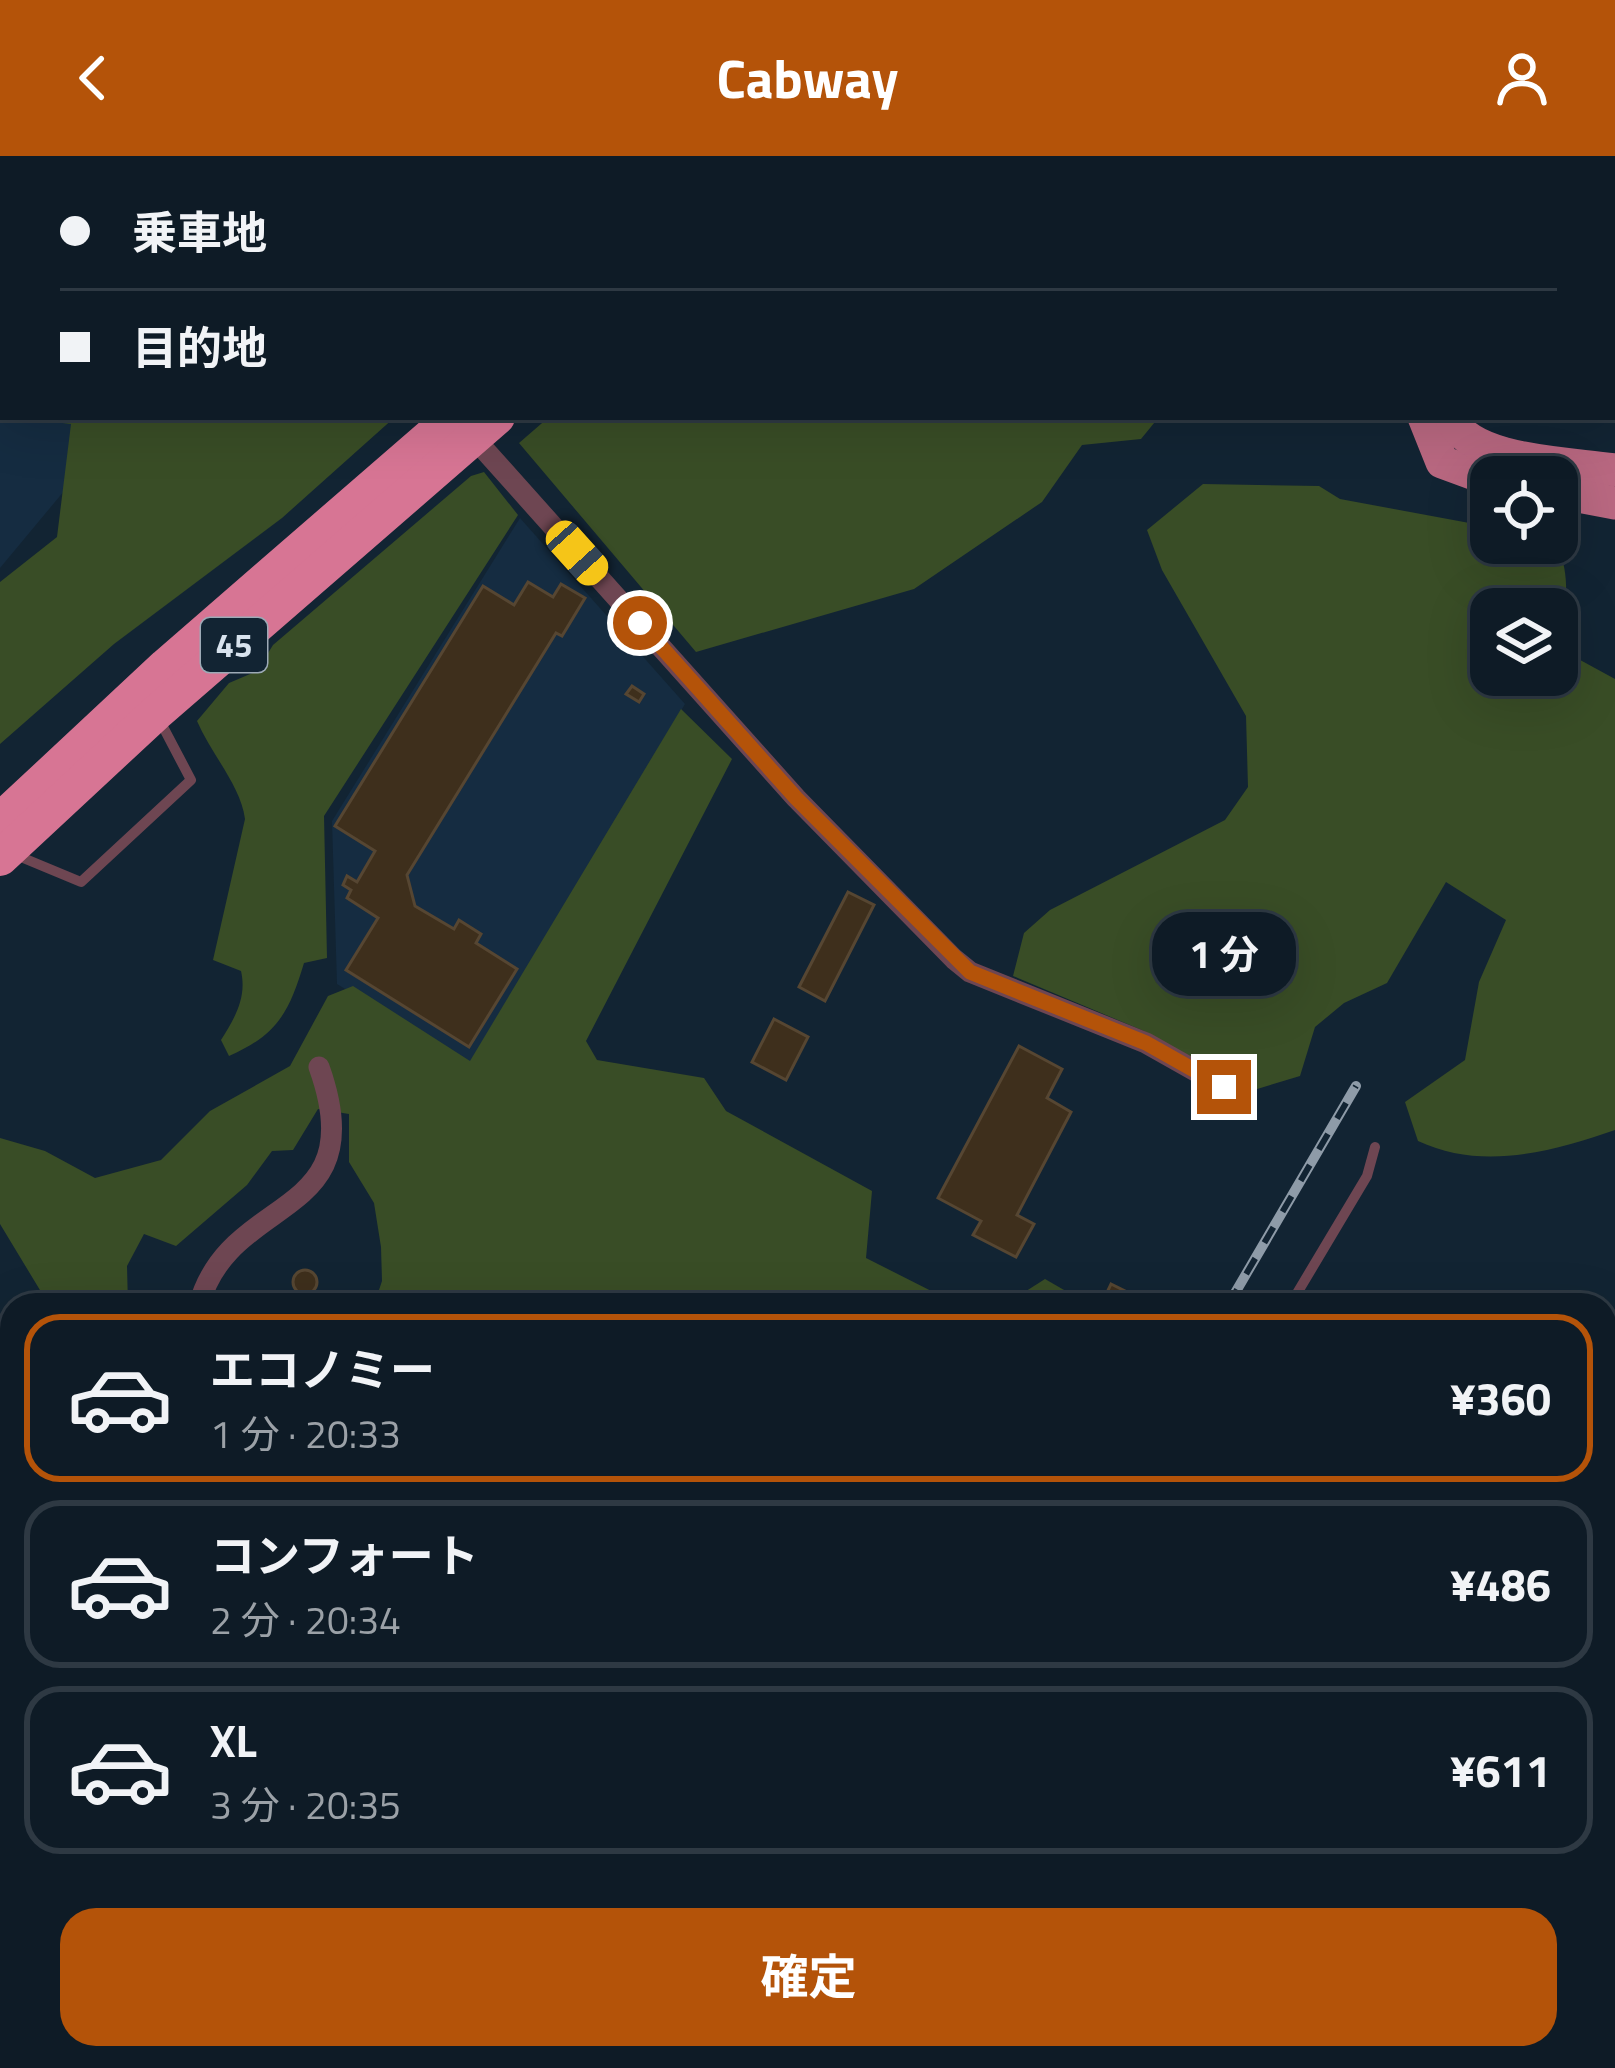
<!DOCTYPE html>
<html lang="ja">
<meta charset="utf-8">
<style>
:root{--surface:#0e1b26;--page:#17242e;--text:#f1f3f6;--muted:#9ba1a7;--line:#2e3943;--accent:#b45309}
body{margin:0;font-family:"Titillium Web","Noto Sans JP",sans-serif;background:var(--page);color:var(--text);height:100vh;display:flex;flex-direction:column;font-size:45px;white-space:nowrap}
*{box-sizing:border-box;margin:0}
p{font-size:39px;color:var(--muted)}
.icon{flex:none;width:66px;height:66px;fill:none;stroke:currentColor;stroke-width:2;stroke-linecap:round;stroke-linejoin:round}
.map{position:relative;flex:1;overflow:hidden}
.drawer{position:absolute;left:0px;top:1137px;width:1617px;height:777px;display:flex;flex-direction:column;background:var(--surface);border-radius:36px 36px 0 0;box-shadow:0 12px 48px #0002,0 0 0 3px var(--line)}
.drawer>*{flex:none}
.banner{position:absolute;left:0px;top:0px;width:1617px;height:264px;box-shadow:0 12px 48px #0002,0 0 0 3px var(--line);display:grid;align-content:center;height:264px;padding:0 60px;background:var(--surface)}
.fabs{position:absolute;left:1470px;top:300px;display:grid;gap:24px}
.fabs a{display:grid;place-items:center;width:108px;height:108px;border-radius:24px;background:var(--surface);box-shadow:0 12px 48px #0002,0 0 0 3px var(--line);font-size:60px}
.end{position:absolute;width:54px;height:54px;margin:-27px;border:15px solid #b45309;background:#fff;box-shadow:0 0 0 6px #fff}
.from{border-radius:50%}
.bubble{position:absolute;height:84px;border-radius:36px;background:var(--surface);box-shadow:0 12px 48px #0002,0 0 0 3px var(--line);font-size:39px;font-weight:700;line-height:84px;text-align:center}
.car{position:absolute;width:36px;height:72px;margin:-36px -18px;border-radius:15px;box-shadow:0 0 9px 3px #0007;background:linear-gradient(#f5c518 24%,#345 0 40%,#f5c518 0 76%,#345 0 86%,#f5c518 0)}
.banner b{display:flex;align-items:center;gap:42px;height:114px;font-size:45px}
.banner b+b{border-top:3px solid var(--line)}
.banner i{width:30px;height:30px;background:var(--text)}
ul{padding:21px 0 0;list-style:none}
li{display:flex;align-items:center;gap:36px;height:168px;margin:0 24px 18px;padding:0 36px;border:6px solid var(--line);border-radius:36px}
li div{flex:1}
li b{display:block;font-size:45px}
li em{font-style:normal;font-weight:700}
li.selected{border-color:var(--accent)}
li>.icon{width:108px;height:108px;stroke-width:1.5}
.button{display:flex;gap:24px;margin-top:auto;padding:24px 60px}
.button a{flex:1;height:138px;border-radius:36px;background:var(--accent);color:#fff;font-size:48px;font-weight:700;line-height:138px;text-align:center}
header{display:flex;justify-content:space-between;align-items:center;height:156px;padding:0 60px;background:var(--accent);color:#fff;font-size:54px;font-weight:700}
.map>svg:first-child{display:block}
.built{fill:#152c41}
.forest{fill:#394d26;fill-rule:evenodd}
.building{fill:#3e2f1c;stroke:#564632;stroke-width:3}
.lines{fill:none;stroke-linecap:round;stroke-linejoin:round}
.lane{stroke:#6e4652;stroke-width:10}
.street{stroke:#6e4652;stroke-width:21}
.primary{stroke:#b96881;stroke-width:33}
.highway{stroke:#d77594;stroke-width:36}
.rail-casing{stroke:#8e9ba8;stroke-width:10}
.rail{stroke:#122433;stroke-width:6;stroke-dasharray:18;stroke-linecap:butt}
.route{stroke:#b45309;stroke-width:15}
.labels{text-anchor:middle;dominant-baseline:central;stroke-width:10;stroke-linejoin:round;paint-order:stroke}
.shield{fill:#122433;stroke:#9daab6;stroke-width:3}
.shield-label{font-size:33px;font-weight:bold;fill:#d8e3ee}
</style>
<header><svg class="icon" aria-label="back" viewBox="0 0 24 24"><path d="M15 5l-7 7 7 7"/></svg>Cabway<svg class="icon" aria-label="person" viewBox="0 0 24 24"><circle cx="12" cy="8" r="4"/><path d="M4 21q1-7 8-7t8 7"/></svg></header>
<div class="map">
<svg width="1615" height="1912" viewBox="0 0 1615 1912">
<rect width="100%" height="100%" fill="#122433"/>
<g class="built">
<polygon points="0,230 3,261 87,261 104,287 0,412"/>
<polygon points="520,362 685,548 470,909 337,828 332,665"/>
<polygon points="0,1868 12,1876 12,1902 494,1902 510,1912 0,1912"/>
</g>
<g class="forest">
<polygon points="86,0 302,0 84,3"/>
<polygon points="992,0 1473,0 994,3"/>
<polygon points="10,261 395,261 282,362 114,488 0,588 0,426 57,381 71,268"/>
<polygon points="549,261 1159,261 1141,283 1082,289 1042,346 914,433 696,496 519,287"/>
<path d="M484,316l34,43 -194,301 3,142 -23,5c-15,50 -27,72 -75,93l-8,-16c14,-22 26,-43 20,-69l-28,-11 32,-141c-4,-33 -34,-65 -48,-98l32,-38 28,-12 16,-26 198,-169z"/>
<path d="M1203,328l116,2 21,13 151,28v16h65c20,42 2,67 15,112l44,24v451c-64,22 -133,41 -197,11l-13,-39 60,-42 14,-78 27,-62 -60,-38 -59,101 -43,20 -29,24 -15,49 -56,17 -100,-62 -131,-55 11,-43 26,-23 175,-90 23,-33 -2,-71 -84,-146 -15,-40zM1491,453h66v66h-66z"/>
<polygon points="681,553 732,603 586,885 597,904 704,922 726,955 872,1035 866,1102 959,1149 707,1149 693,1136 608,1138 599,1149 374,1149 382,1125 381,1091 374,1047 349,1006 349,958 318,953 293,994 272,995 247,1029 176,1090 144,1078 127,1110 128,1149 49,1149 0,1068 0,982 45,995 95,1022 161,1004 210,955 290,910 328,840 353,830 470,905"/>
<polygon points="1045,1123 1090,1149 1004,1149"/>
<polygon points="12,1299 12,1390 0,1397 0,1301"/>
<polygon points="12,1768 12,1868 0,1860 0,1792"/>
<path d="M552,1902h112c-35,10 -80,10 -112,0z"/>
<polygon points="850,1902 1360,1902 1323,1912 844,1912"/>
</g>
<g class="building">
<polygon points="528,426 553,441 561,428 585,442 562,480 556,477 407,719 415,750 454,773 459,764 481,778 476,787 517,813 469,891 346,814 378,762 347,742 351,734 343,729 347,720 357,726 375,695 335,670 483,430 514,449"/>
<polygon points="632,530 644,538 639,546 626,538"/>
<polygon points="848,736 874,749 825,845 799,831"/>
<polygon points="774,863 808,881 786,924 752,906"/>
<polygon points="1019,890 1062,913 1047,942 1071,956 1017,1059 1034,1068 1016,1101 973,1079 981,1065 938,1042"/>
<circle cx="305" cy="1126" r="12"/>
<polygon points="1111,1128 1127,1136 1121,1149 1103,1145"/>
<polygon points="1614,1486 1615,1486 1615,1518 1605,1513"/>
<polygon points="9,1533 12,1582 4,1592 0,1545"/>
<polygon points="179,1902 356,1902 372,1912 195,1912"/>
</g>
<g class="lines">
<g class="lane">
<polyline points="16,699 81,726 191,624 160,565"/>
<polyline points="1290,1149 1367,1020 1375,991"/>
</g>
<g class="street">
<polyline points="473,281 796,642 954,803 970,816 1146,887 1224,931"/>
<path d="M199,1149c31,-114 176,-82 120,-238"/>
<polyline points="1605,1457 1615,1460"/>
<polyline points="0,1612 12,1608"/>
<polyline points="0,1753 12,1727"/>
<polyline points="701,1906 704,1902"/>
</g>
<g class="primary">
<polyline points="1518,3 1519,0"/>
<polyline points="1542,3 1544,0"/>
<polyline points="1424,261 1442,306 1491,324"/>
<path d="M1451,261c17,46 121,46 164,53"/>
<polyline points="1557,336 1615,347"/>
</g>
<g class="highway">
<polyline points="323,3 324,0"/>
<polyline points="757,3 760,0"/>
<polyline points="797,3 800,0"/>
<polyline points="0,665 166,510 453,261"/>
<polyline points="0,702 156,557 497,261"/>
</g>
<g class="rail-casing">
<g id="rail">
<polyline points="1228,1149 1356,930"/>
<polyline points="731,1912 738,1902"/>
</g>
</g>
<use href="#rail" class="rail"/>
</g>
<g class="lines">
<polyline class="route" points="640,467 796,642 970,816 1146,887 1224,931"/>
</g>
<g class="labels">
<rect class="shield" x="201" y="462" width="66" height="54" rx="9"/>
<g class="shield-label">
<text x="234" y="489">45</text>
</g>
</g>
</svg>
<div class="fabs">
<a><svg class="icon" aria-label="locate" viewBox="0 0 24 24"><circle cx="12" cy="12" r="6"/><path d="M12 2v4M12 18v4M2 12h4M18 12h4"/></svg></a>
<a><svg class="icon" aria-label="layers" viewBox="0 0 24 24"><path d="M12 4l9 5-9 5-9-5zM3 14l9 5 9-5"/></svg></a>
</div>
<i class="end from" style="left:640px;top:467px"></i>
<i class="end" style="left:1224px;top:931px"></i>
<div class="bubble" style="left:1152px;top:756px;width:144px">1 分</div>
<i class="car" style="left:577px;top:397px;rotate:138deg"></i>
<div class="banner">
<b><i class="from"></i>乗車地</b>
<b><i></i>目的地</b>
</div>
<section class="drawer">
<ul>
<li class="selected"><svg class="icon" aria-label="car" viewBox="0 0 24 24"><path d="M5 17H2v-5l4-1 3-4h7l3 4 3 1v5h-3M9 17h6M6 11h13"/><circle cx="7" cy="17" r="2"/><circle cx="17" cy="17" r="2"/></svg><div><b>エコノミー</b><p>1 分 · 20:33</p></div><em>¥360</em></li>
<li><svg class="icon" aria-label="car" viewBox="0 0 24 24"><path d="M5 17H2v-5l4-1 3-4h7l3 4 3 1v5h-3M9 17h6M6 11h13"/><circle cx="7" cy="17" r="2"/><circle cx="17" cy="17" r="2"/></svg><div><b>コンフォート</b><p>2 分 · 20:34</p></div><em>¥486</em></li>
<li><svg class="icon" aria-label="car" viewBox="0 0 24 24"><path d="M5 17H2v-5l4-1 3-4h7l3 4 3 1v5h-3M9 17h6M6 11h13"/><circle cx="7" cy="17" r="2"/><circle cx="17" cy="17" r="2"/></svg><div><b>XL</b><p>3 分 · 20:35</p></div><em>¥611</em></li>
</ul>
<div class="button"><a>確定</a></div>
</section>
</div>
